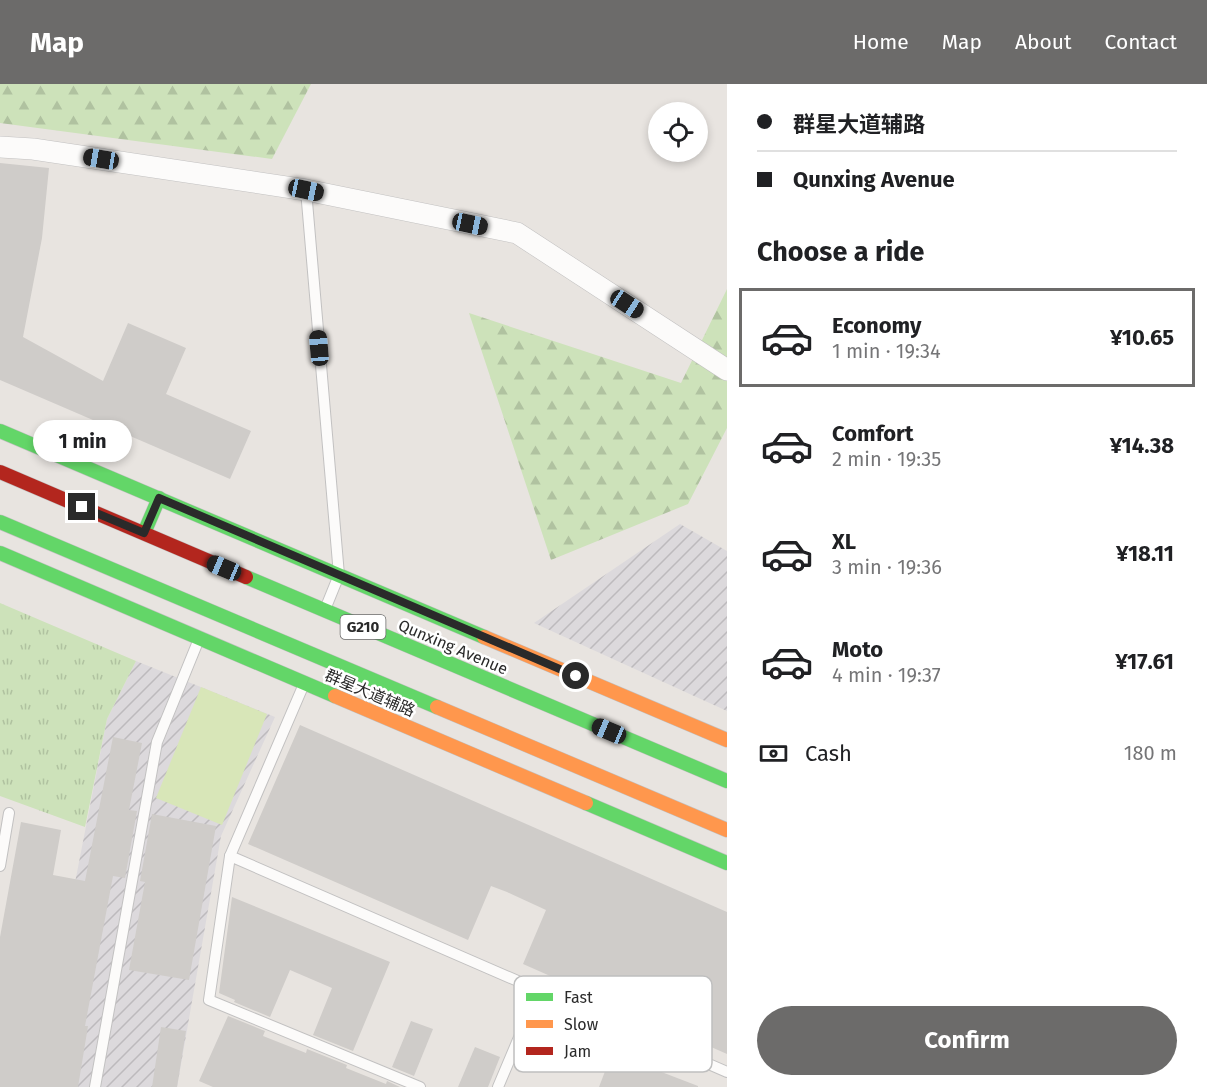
<!DOCTYPE html>
<meta charset="utf-8">
<style>
:root{--surface:#fff;--page:#f2f2f2;--text:#202124;--muted:#757577;--line:#e0e0e0;--accent:#6c6b6a}
body{margin:0;font-family:"Fira Sans","Noto Sans SC",sans-serif;background:var(--page);color:var(--text);height:100vh;display:flex;flex-direction:column;font-size:22px;white-space:nowrap}
*{box-sizing:border-box;margin:0}
p{font-size:20px;color:var(--muted)}
.icon{flex:none;width:33px;height:33px;fill:none;stroke:currentColor;stroke-width:2;stroke-linecap:round;stroke-linejoin:round}
.map{position:relative;flex:1;overflow:hidden}
.details{display:flex;flex-direction:column;background:var(--surface);width:480px}
.details>*{flex:none}
.hud{display:grid;align-content:center;height:132px;padding:0 30px;background:var(--surface)}
.buttons{position:absolute;left:648px;top:18px;display:grid;gap:12px}
.buttons a{display:grid;place-items:center;width:60px;height:60px;border-radius:50%;background:var(--surface);box-shadow:0 3px 9px #0003;font-size:30px}
.end{position:absolute;width:27px;height:27px;margin:-14px;border:8px solid #2a2a2a;background:#fff;box-shadow:0 0 0 3px #fff}
.from{border-radius:50%}
.bubble{position:absolute;height:42px;border-radius:21px;background:var(--surface);box-shadow:0 3px 9px #0003;font-size:20px;font-weight:700;line-height:42px;text-align:center}
.car{position:absolute;width:18px;height:36px;margin:-18px -9px;border-radius:8px;box-shadow:0 0 4px 2px #0007;background:linear-gradient(#222 24%,#8ab4d8 0 40%,#222 0 76%,#8ab4d8 0 86%,#222 0)}
.hud b{display:flex;align-items:center;gap:21px;height:57px;font-size:22px}
.hud b+b{border-top:2px solid var(--line)}
.hud i{width:15px;height:15px;background:var(--text)}
ul{padding:0;list-style:none}
li{display:flex;align-items:center;gap:18px;height:99px;margin:0 12px 9px;padding:0 18px;border:3px solid transparent;border-radius:0px}
li div{flex:1}
li b{display:block;font-size:22px}
li em{font-style:normal;font-weight:700}
li.selected{border-color:var(--accent)}
li>.icon{width:54px;height:54px;stroke-width:1.5}
h2{padding:0 30px;font-size:27px;line-height:72px}
.pay{display:flex;align-items:center;gap:15px;height:66px;padding:0 30px;font-size:22px}
.pay p{margin-inline-start:auto}
.cta{display:flex;gap:12px;margin-top:auto;padding:12px 30px}
.cta a{flex:1;height:69px;border-radius:36px;background:var(--accent);color:#fff;font-size:24px;font-weight:700;line-height:69px;text-align:center}
header{display:flex;align-items:center;gap:36px;box-sizing:border-box;height:84px;padding:0 30px;background:var(--accent);color:#fff}
header strong{font-size:28px}
nav{display:flex;gap:33px;margin-inline-start:auto;font-size:21px}
main{display:flex;flex:1;min-height:0}
.map>svg:first-child{display:block}
.industrial{fill:url(#industrial-furrows)}
.grass{fill:url(#grass-tufts)}
.forest{fill:url(#forest-firs)}
.pitch{fill:#d8e6b8}
.building{fill:#cfccc9}
.lines{fill:none;stroke-linecap:round;stroke-linejoin:round}
.lane-casing{stroke:#c2c1c1;stroke-width:12}
.street-casing{stroke:#c2c1c1;stroke-width:22}
.fast-casing{stroke:#c2c1c1;stroke-width:15}
.slow-casing{stroke:#c2c1c1;stroke-width:15}
.jam-casing{stroke:#c2c1c1;stroke-width:15}
.lane{stroke:#fcfbfa;stroke-width:10}
.street{stroke:#fcfbfa;stroke-width:21}
.fast{stroke:#63d668;stroke-width:14}
.slow{stroke:#ff974d;stroke-width:14}
.jam{stroke:#b3261e;stroke-width:14}
.route{stroke:#2a2a2a;stroke-width:8}
.labels{text-anchor:middle;dominant-baseline:central;stroke-width:5;stroke-linejoin:round;paint-order:stroke}
.shield{fill:#fff;stroke:#6a6a6a;stroke-width:1.5}
.shield-label{font-size:15px;font-weight:bold;fill:#2a2a2a}
.street-label{font-size:16px;fill:#2a2a2a;stroke:#fff}
.key{fill:#fff;stroke:#bfbfbf;stroke-width:1.5}
.key-label{font-size:16px;fill:#2a2a2a}
</style>
<header>
<strong>Map</strong>
<nav><a>Home</a><a>Map</a><a>About</a><a>Contact</a></nav>
</header>
<main>
<div class="map">
<svg width="727" height="1003" viewBox="0 0 727 1003">
<defs>
<pattern id="industrial-furrows" width="10" height="10" patternUnits="userSpaceOnUse" patternTransform="scale(1.5)"><rect width="10" height="10" fill="#dcd9dc"/><path d="M-1 1l2-2M0 10L10 0M9 11l2-2" fill="none" stroke="#bdbabd"/></pattern>
<pattern id="grass-tufts" width="24" height="20" patternUnits="userSpaceOnUse" patternTransform="scale(1.5)"><rect width="24" height="20" fill="#cde2ba"/><path d="M3 7l-1-3M5 7V3M7 7l1-3M15 17l-1-3M17 17v-4M19 17l1-3" fill="none" stroke="#b0c2a0"/></pattern>
<pattern id="forest-firs" width="22" height="20" patternUnits="userSpaceOnUse" patternTransform="scale(1.5)"><rect width="22" height="20" fill="#cde2ba"/><path d="M5 1l3.5 6h-7zM16 11l3.5 6h-7z" fill="#b0c2a0"/></pattern>
</defs>
<rect width="100%" height="100%" fill="#e8e4e0"/>
<g class="industrial">
<polygon points="680,440 727,467 727,627 534,539"/>
<polygon points="136,577 275,633 221,752 177,1003 35,1003 107,635"/>
</g>
<polygon class="grass" points="0,519 136,577 107,635 85,743 0,712"/>
<g class="forest">
<polygon points="0,0 311,0 272,75 0,39"/>
<polygon points="727,205 727,344 688,420 551,476 469,229 681,299"/>
</g>
<polygon class="pitch" points="201,603 267,630 222,741 156,714"/>
<g class="building">
<polygon points="0,79 49,84 42,154 23,253 103,297 128,239 186,264 166,310 251,347 230,395 0,296"/>
<polygon points="300,641 727,828 727,970 523,880 546,826 507,808 491,802 468,856 248,760"/>
<polygon points="113,653 142,659 129,726 137,727 125,794 113,792 85,942 88,942 78,1003 0,1003 0,853 21,738 61,746 53,791 85,797"/>
<polygon points="152,730 216,742 189,896 129,886 145,798 140,797"/>
<polygon points="232,813 390,878 353,967 313,951 332,904 290,886 270,933 234,918 235,916 219,909"/>
<polygon points="228,932 265,947 263,952 306,969 307,965 347,981 346,984 386,1000 387,997 400,1003 213,1003 199,997"/>
<polygon points="411,937 433,945 414,992 392,983"/>
<polygon points="161,943 186,947 177,1003 152,1003"/>
<polygon points="475,963 500,973 488,1003 458,1003"/>
<polygon points="612,969 698,1002 698,1003 599,1003"/>
</g>
<g class="lines">
<g class="lane-casing">
<g id="lane">
<polyline points="306,106 339,491 326,523"/>
<polyline points="304,600 230,772 209,916 420,1003"/>
<polyline points="230,772 727,988"/>
<polyline points="0,782 9,729"/>
<polyline points="95,1003 157,658 199,555"/>
<polyline points="498,1003 539,906"/>
</g>
</g>
<g class="street-casing">
<polyline id="street" points="0,63 33,65 306,106 517,149 727,286"/>
</g>
<g class="fast-casing">
<g id="fast">
<polyline points="0,347 484,553"/>
<polyline points="0,438 437,623"/>
<polyline points="144,449 159,414"/>
<polyline points="0,469 335,612"/>
<polyline points="246,493 727,697"/>
<polyline points="586,719 727,779"/>
</g>
</g>
<g class="slow-casing">
<g id="slow">
<polyline points="484,553 727,656"/>
<polyline points="335,612 586,719"/>
<polyline points="437,623 727,746"/>
</g>
</g>
<g class="jam-casing">
<polyline id="jam" points="0,388 246,493"/>
</g>
<use href="#lane" class="lane"/>
<use href="#street" class="street"/>
<use href="#fast" class="fast"/>
<use href="#slow" class="slow"/>
<use href="#jam" class="jam"/>
</g>
<g class="lines">
<polyline class="route" points="82,423 144,449 159,414 576,592"/>
</g>
<g class="labels">
<rect class="shield" x="340.5" y="531" width="45" height="24" rx="4.5"/>
<g class="shield-label">
<text x="363" y="543">G210</text>
</g>
<g class="street-label">
<text transform="translate(453 563) rotate(23)">Qunxing Avenue</text>
<text transform="translate(370 609) rotate(23)">群星大道辅路</text>
</g>
</g>
<rect x="514" y="892" width="198" height="96" rx="9" class="key"/>
<rect x="526" y="909" width="27" height="8" fill="#63d668"/>
<rect x="526" y="936" width="27" height="8" fill="#ff974d"/>
<rect x="526" y="963" width="27" height="8" fill="#b3261e"/>
<g class="key-label">
<text x="564" y="919">Fast</text>
<text x="564" y="946">Slow</text>
<text x="564" y="973">Jam</text>
</g>
</svg>
<div class="buttons">
<a><svg class="icon" aria-label="locate" viewBox="0 0 24 24"><circle cx="12" cy="12" r="6"/><path d="M12 2v4M12 18v4M2 12h4M18 12h4"/></svg></a>
</div>
<i class="end from" style="left:576px;top:592px"></i>
<i class="end" style="left:82px;top:423px"></i>
<div class="bubble" style="left:33px;top:336px;width:99px">1 min</div>
<i class="car" style="left:101px;top:75px;rotate:279deg"></i>
<i class="car" style="left:306px;top:106px;rotate:102deg"></i>
<i class="car" style="left:470px;top:140px;rotate:102deg"></i>
<i class="car" style="left:627px;top:220px;rotate:123deg"></i>
<i class="car" style="left:319px;top:264px;rotate:355deg"></i>
<i class="car" style="left:224px;top:484px;rotate:293deg"></i>
<i class="car" style="left:609px;top:647px;rotate:293deg"></i>
</div>
<section class="details">
<div class="hud">
<b><i class="from"></i>群星大道辅路</b>
<b><i></i>Qunxing Avenue</b>
</div>
<h2>Choose a ride</h2>
<ul>
<li class="selected"><svg class="icon" aria-label="car" viewBox="0 0 24 24"><path d="M5 17H2v-5l4-1 3-4h7l3 4 3 1v5h-3M9 17h6M6 11h13"/><circle cx="7" cy="17" r="2"/><circle cx="17" cy="17" r="2"/></svg><div><b>Economy</b><p>1 min · 19:34</p></div><em>¥10.65</em></li>
<li><svg class="icon" aria-label="car" viewBox="0 0 24 24"><path d="M5 17H2v-5l4-1 3-4h7l3 4 3 1v5h-3M9 17h6M6 11h13"/><circle cx="7" cy="17" r="2"/><circle cx="17" cy="17" r="2"/></svg><div><b>Comfort</b><p>2 min · 19:35</p></div><em>¥14.38</em></li>
<li><svg class="icon" aria-label="car" viewBox="0 0 24 24"><path d="M5 17H2v-5l4-1 3-4h7l3 4 3 1v5h-3M9 17h6M6 11h13"/><circle cx="7" cy="17" r="2"/><circle cx="17" cy="17" r="2"/></svg><div><b>XL</b><p>3 min · 19:36</p></div><em>¥18.11</em></li>
<li><svg class="icon" aria-label="car" viewBox="0 0 24 24"><path d="M5 17H2v-5l4-1 3-4h7l3 4 3 1v5h-3M9 17h6M6 11h13"/><circle cx="7" cy="17" r="2"/><circle cx="17" cy="17" r="2"/></svg><div><b>Moto</b><p>4 min · 19:37</p></div><em>¥17.61</em></li>
</ul>
<div class="pay"><svg class="icon" aria-label="cash" viewBox="0 0 24 24"><path d="M3 7h18v10H3z"/><circle cx="12" cy="12" r="2"/></svg>Cash<p>180 m</p></div>
<div class="cta"><a>Confirm</a></div>
</section>
</main>
